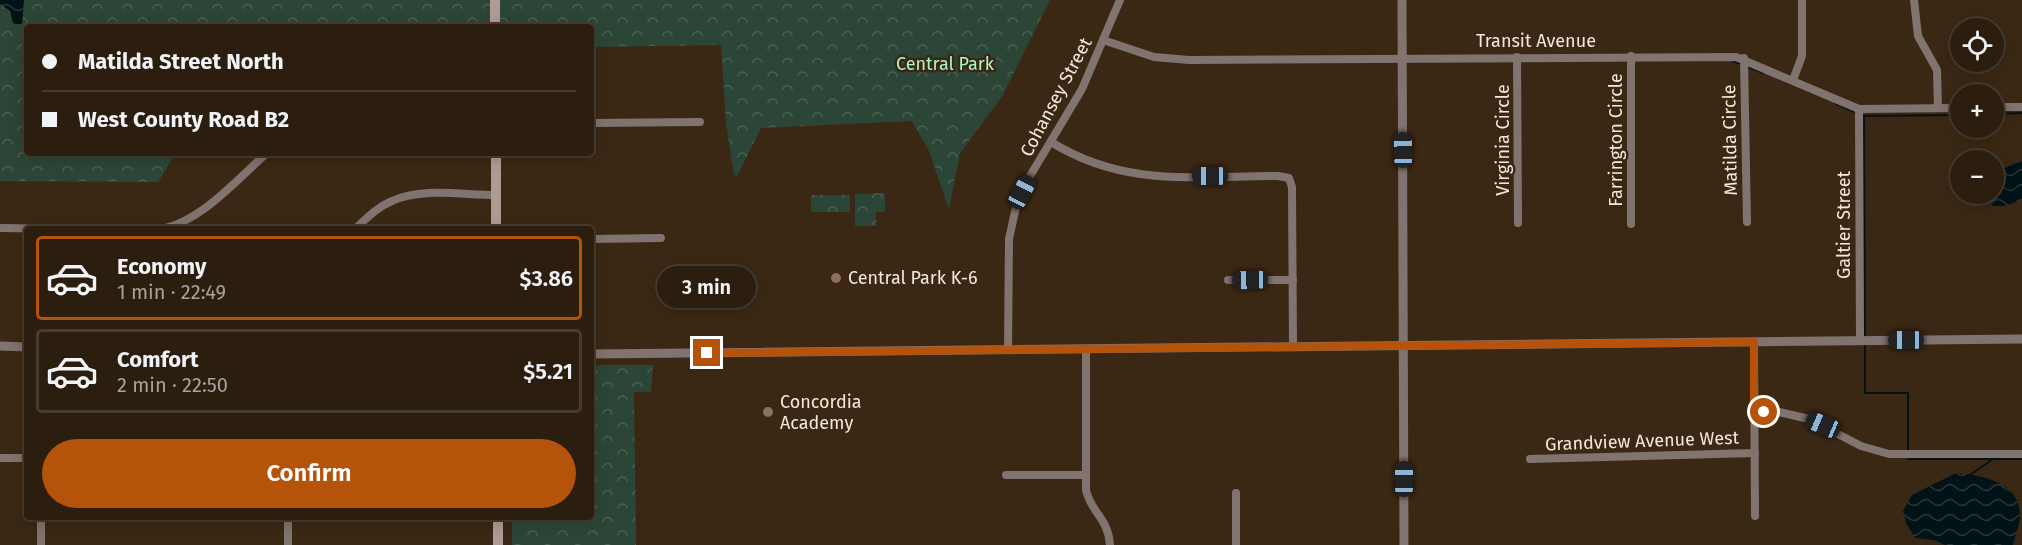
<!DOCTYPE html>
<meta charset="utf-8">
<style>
:root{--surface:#2c1e0f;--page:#342718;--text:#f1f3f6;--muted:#a6a29e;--line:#483c2f;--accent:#b45309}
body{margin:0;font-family:"Fira Sans",sans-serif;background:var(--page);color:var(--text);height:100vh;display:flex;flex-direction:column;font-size:22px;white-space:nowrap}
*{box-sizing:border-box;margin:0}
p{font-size:20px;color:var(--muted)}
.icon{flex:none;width:33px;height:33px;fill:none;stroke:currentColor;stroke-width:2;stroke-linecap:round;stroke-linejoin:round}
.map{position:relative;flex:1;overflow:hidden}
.side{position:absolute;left:24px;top:226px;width:570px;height:294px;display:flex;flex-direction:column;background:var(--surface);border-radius:6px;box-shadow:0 3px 15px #0003,0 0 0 2px var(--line)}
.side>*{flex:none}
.banner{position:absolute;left:24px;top:24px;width:570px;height:132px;border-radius:6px;box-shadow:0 3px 15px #0003,0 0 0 2px var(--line);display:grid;align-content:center;height:132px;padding:0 18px;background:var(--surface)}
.controls{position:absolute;left:1950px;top:18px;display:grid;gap:12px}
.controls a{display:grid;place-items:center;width:54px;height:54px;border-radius:50%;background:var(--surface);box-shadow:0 3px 15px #0003,0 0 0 2px var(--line);font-size:30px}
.end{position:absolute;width:27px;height:27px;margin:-14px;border:8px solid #b45309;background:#fff;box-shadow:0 0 0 3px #fff}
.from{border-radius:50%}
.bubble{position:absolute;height:42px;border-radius:21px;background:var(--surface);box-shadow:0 3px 15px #0003,0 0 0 2px var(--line);font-size:20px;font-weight:600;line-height:42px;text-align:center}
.car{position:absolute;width:18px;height:36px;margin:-18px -9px;border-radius:8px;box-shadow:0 0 4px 2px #0007;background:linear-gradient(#222 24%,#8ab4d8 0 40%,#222 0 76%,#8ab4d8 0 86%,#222 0)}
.banner b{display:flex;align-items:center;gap:21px;height:57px;font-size:22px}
.banner b+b{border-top:2px solid var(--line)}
.banner i{width:15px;height:15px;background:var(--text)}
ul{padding:10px 0 0;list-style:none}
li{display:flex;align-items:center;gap:18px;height:84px;margin:0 12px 9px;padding:0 6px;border:3px solid var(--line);border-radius:6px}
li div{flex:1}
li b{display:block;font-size:22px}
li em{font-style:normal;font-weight:600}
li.active{border-color:var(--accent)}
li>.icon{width:54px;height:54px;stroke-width:1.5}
.primary-button{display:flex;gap:12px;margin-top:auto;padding:12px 18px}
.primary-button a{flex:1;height:69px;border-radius:36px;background:var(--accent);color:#fff;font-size:24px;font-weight:600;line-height:69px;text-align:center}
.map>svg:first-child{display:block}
.park{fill:url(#park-crowns)}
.water{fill:url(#water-waves)}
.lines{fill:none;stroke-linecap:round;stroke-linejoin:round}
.stream{stroke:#021318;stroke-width:2}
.minor{stroke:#81736f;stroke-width:8}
.tertiary{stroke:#81736f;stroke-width:9}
.secondary{stroke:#b19a95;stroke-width:10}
.route{stroke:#b45309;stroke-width:8}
.education-dot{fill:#8d6e63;stroke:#3b2814;stroke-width:2}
.labels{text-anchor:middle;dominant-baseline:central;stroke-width:5;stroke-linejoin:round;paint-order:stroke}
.street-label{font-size:18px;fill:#f4e7db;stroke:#3b2814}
.park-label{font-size:18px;fill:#aaf7ca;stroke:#3b2814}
.poi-label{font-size:18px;fill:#f4e7db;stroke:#3b2814;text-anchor:start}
</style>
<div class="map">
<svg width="2022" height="545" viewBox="0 0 2022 545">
<defs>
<pattern id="park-crowns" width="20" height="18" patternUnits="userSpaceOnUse" patternTransform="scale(1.5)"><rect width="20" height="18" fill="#2b4636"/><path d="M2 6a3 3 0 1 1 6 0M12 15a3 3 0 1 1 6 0" fill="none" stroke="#4a6152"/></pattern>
<pattern id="water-waves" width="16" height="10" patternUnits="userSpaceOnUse" patternTransform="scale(1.5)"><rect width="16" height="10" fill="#021318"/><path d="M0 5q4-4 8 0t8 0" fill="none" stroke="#283539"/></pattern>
</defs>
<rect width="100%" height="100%" fill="#3b2814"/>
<g class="park">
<polygon points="0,0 1050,0 1003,95 960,153 949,209 929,151 912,121 761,128 737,176 734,175 726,123 721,45 591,47 591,27 27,27 27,153 176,153 158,182 0,181"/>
<polygon points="885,193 885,212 876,212 876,226 855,226 855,194"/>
<rect x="811" y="195" width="39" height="17"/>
<polygon points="591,365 653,365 651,392 634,392 636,545 512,545 512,518 591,518"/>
</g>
<g class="water">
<polygon points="0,0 24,0 22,24 13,24 10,11 0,4"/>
<polygon points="2022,161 2022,200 2005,206 1993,206 1983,194 1994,194 1994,172"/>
<path d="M1956,473c25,2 66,8 64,45 -1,9 -5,18 -7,27h-68l-11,-5 -19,-2 -9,-15 -3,-12 9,-16z"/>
</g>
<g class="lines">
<g class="stream">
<polyline points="1729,60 1741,64"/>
<polyline points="1746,66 1763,73"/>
<polyline points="1835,103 1857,113"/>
<polyline points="1994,114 2022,113"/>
<polyline points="1862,116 1960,115"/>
<polyline points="1864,117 1865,339"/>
<polyline points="1865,344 1865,393 1908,393 1908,459 2022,459"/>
<polyline points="1970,475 1993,459"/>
</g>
<g class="minor">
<polyline points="1914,0 1918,36 1937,70 1938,108"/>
<polyline points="1103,40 1154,57 1189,60 1736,57 1859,109 1960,108"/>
<polyline points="1631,56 1631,224"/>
<polyline points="1517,57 1518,223"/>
<polyline points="1744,58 1747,222"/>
<polyline points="1793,80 1802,56 1802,0"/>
<polyline points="1994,107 2022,107"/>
<polyline points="1859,109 1860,340"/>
<polyline points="591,123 700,122"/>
<path d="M1051,142c74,46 145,34 227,34l11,2 3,9 1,160"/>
<polyline points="0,228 134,230"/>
<path d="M154,230c43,-3 82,-50 113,-77"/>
<path d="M354,230c12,-11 23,-23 38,-29 30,-14 71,-6 104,-6"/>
<polyline points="591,239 661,238"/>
<polyline points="1228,280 1293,280"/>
<polyline points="1754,342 1755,516"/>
<path d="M1086,349v141c5,23 22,27 24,55"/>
<polyline points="1008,350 1009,239 1016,207 1030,176 1082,89 1120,0"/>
<polyline points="1754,412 1779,412 1809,419 1861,446 1889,454 2022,454"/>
<polyline points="0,458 27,458"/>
<polyline points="1530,459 1755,453"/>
<polyline points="1006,475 1086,475"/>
<polyline points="1236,493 1236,545"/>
<polyline points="41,518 41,545"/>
<polyline points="288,518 288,545"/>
</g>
<g class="tertiary">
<polyline points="1402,0 1404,545"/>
<polyline points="0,346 27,347"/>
<polyline points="591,354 2022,339"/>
</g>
<g class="secondary">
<polyline points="495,0 495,27"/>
<polyline points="496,153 496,230"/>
<polyline points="498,518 498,545"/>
</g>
</g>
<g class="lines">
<polyline class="route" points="707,353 1754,342 1754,412 1764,412"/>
</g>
<g class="education-dot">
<circle cx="836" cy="278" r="6"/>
<circle cx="768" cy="412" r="6"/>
</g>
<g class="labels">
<g class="street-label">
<text x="1536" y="41">Transit Avenue</text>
<text transform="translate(1056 97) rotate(-62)">Cohansey Street</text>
<text transform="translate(1503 140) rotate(-90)">Virginia Circle</text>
<text transform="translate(1616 140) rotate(-90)">Farrington Circle</text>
<text transform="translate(1730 140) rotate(-91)">Matilda Circle</text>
<text transform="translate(1844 225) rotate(-90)">Galtier Street</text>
<text transform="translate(1642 441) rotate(-2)">Grandview Avenue West</text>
</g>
<g class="park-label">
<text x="945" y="64">Central Park</text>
</g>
<g class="poi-label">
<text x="848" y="278">Central Park K-6</text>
<text x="780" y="402">Concordia<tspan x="780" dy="21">Academy</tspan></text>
</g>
</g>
</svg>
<div class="controls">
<a><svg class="icon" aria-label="locate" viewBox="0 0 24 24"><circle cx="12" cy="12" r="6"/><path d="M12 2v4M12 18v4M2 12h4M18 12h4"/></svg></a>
<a>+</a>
<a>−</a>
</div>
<i class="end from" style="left:1764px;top:412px"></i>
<i class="end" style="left:707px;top:353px"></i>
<div class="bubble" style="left:657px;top:266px;width:99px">3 min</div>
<i class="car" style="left:1403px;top:150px;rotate:359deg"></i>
<i class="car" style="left:1210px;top:176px;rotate:270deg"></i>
<i class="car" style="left:1022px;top:192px;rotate:28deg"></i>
<i class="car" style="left:1250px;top:280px;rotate:269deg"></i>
<i class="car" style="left:1906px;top:340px;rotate:270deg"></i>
<i class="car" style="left:1823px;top:425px;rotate:293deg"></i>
<i class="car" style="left:1404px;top:479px;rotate:0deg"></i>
<div class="banner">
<b><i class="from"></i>Matilda Street North</b>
<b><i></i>West County Road B2</b>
</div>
<section class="side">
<ul>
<li class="active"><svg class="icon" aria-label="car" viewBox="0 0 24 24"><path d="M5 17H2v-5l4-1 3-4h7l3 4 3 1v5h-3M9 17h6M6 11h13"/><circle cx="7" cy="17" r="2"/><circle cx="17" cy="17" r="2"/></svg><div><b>Economy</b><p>1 min · 22:49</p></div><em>$3.86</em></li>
<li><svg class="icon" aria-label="car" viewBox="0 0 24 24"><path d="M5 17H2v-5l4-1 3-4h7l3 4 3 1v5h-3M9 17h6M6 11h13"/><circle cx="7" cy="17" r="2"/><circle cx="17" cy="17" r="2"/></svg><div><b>Comfort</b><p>2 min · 22:50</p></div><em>$5.21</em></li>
</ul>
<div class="primary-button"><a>Confirm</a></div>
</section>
</div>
